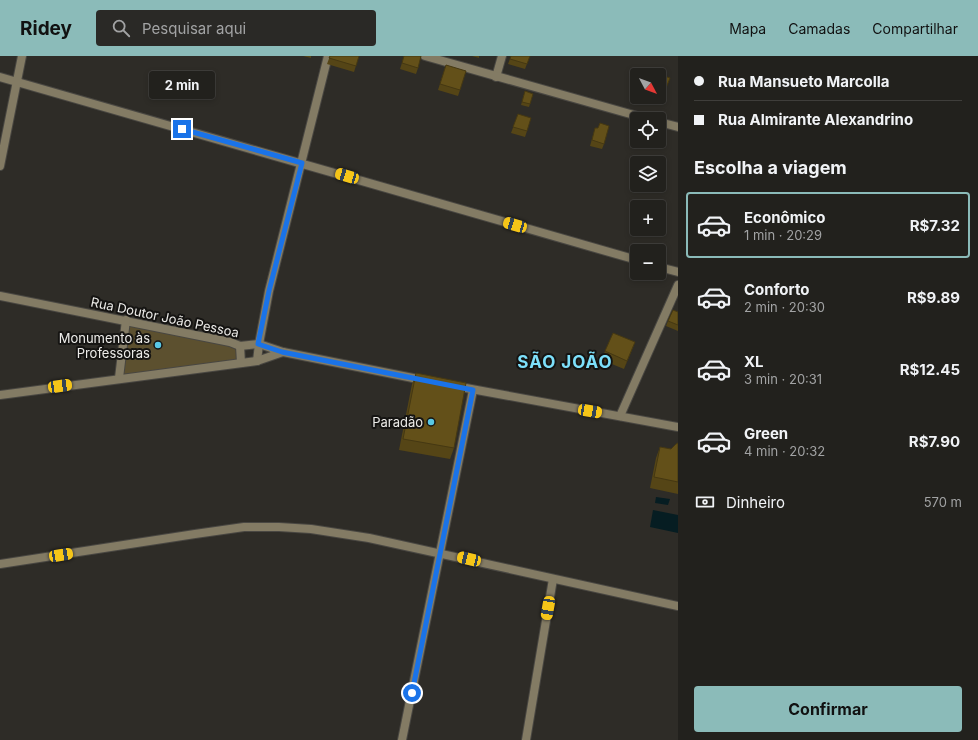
<!DOCTYPE html>
<html lang="pt">
<meta charset="utf-8">
<style>
:root{--surface:#22211d;--page:#2a2926;--text:#f1f3f6;--muted:#a2a3a4;--line:#3f3e3b;--accent:#8bbbb9}
body{margin:0;font-family:Inter,sans-serif;background:var(--page);color:var(--text);height:100vh;display:flex;flex-direction:column;font-size:15px;white-space:nowrap}
*{box-sizing:border-box;margin:0}
p{font-size:13px;color:var(--muted)}
.icon{flex:none;width:22px;height:22px;fill:none;stroke:currentColor;stroke-width:2;stroke-linecap:round;stroke-linejoin:round}
.map{position:relative;flex:1;overflow:hidden}
.details{display:flex;flex-direction:column;background:var(--surface);width:300px}
.details>*{flex:none}
.hud{display:grid;align-content:center;height:88px;padding:0 16px;background:var(--surface)}
.needle{width:26px;rotate:131deg}
.buttons{position:absolute;left:630px;top:12px;display:grid;gap:8px}
.buttons a{display:grid;place-items:center;width:36px;height:36px;border-radius:4px;background:var(--surface);box-shadow:0 2px 6px #0003,0 0 0 1px var(--line);font-size:20px}
.end{position:absolute;width:18px;height:18px;margin:-9px;border:5px solid #1a73e8;background:#fff;box-shadow:0 0 0 2px #fff}
.from{border-radius:50%}
.bubble{position:absolute;height:28px;border-radius:4px;background:var(--surface);box-shadow:0 2px 6px #0003,0 0 0 1px var(--line);font-size:13px;font-weight:700;line-height:28px;text-align:center}
.car{position:absolute;width:12px;height:24px;margin:-12px -6px;border-radius:5px;box-shadow:0 0 3px 1px #0007;background:linear-gradient(#f5c518 24%,#345 0 40%,#f5c518 0 76%,#345 0 86%,#f5c518 0)}
.hud b{display:flex;align-items:center;gap:14px;height:38px;font-size:15px}
.hud b+b{border-top:1px solid var(--line)}
.hud i{width:10px;height:10px;background:var(--text)}
ul{padding:0;list-style:none}
li{display:flex;align-items:center;gap:12px;height:66px;margin:0 8px 6px;padding:0 8px;border:2px solid transparent;border-radius:4px}
li div{flex:1}
li b{display:block;font-size:15px}
li em{font-style:normal;font-weight:700}
li.on{border-color:var(--accent)}
li>.icon{width:36px;height:36px;stroke-width:1.5}
h2{padding:0 16px;font-size:18px;line-height:48px}
.pay{display:flex;align-items:center;gap:10px;height:44px;padding:0 16px;font-size:15px}
.pay p{margin-inline-start:auto}
.cta{display:flex;gap:8px;margin-top:auto;padding:8px 16px}
.cta a{flex:1;height:46px;border-radius:4px;background:var(--accent);color:#111;font-size:16px;font-weight:700;line-height:46px;text-align:center}
header{display:flex;align-items:center;gap:24px;box-sizing:border-box;height:56px;padding:0 20px;background:var(--accent);color:#111}
header strong{font-size:19px}
nav{display:flex;gap:22px;margin-inline-start:auto;font-size:14px}
.search{width:280px;height:36px;background:var(--page);display:flex;align-items:center;gap:10px;box-sizing:border-box;padding:0 14px;border-radius:4px;color:var(--muted);font-size:15px}
main{display:flex;flex:1;min-height:0}
.map>svg:first-child{display:block}
.green{fill:#5c502f}
.water{fill:#061d22}
.lines{fill:none;stroke-linecap:round;stroke-linejoin:round}
.minor-casing{stroke:#494742;stroke-width:10}
.tertiary-casing{stroke:#494742;stroke-width:10}
.minor{stroke:#837b64;stroke-width:8}
.tertiary{stroke:#837b64;stroke-width:8}
.wall{fill:#554516}
.shaded-wall{fill:#453812}
.building{fill:#635019;stroke:#453812}
.route{stroke:#1a73e8;stroke-width:5}
.poi-dot{fill:#59c8e5;stroke:#151412;stroke-width:1.5}
.labels{text-anchor:middle;dominant-baseline:central;stroke-width:4;stroke-linejoin:round;paint-order:stroke}
.street-label{font-size:13px;fill:#edece9;stroke:#151412}
.poi-label{font-size:13px;fill:#edece9;stroke:#151412;text-anchor:end}
.district-label{font-size:17px;font-weight:bold;letter-spacing:1px;fill:#7de0fb;stroke:#151412}
</style>
<header>
<strong>Ridey</strong>
<div class="search"><svg class="icon" aria-label="search" viewBox="0 0 24 24"><circle cx="10" cy="10" r="6"/><path d="M15 15l6 6"/></svg>Pesquisar aqui</div>
<nav><a>Mapa</a><a>Camadas</a><a>Compartilhar</a></nav>
</header>
<main>
<div class="map">
<svg width="678" height="684" viewBox="0 0 678 684">
<rect width="100%" height="100%" fill="#2e2c27"/>
<polygon class="green" points="127,265 240,291 241,306 119,321"/>
<g class="water">
<polygon points="656,441 670,443 668,449 655,447"/>
<polygon points="653,454 678,459 678,477 650,471"/>
</g>
<g class="lines">
<g class="minor-casing">
<g id="minor">
<polyline points="0,21 637,204"/>
<polyline points="496,21 502,0"/>
<polyline points="0,110 22,0"/>
<polyline points="659,211 678,216"/>
<polyline points="0,240 230,286 240,290 259,288 283,296 423,324"/>
<polyline points="240,290 241,307"/>
<polyline points="257,305 259,288 269,235 328,0"/>
<polyline points="119,322 126,264"/>
<polyline points="455,330 678,371"/>
<polyline points="0,339 257,305 283,296"/>
<polyline points="620,360 678,229"/>
<polyline points="0,508 195,478 244,471 279,471 311,473 369,482 678,550"/>
<polyline points="402,684 473,334"/>
<polyline points="526,684 553,523"/>
</g>
</g>
<g class="tertiary-casing">
<g id="tertiary">
<polyline points="425,0 648,63"/>
<polyline points="659,66 678,71"/>
</g>
</g>
<use href="#minor" class="minor"/>
<use href="#tertiary" class="tertiary"/>
</g>
<g class="wall">
<polygon points="303,0 311,0 311,2"/>
<polygon points="330,0 359,0 354,16 327,8"/>
<polygon points="404,0 418,12 416,18 400,13"/>
<polygon points="472,0 479,0 479,2"/>
<polygon points="511,0 530,0 525,13 508,8"/>
<polygon points="446,9 460,34 458,40 438,34"/>
<polygon points="659,19 670,22 660,47 649,43 650,41 659,41"/>
<polygon points="525,35 533,38 529,51 521,49"/>
<polygon points="518,58 527,75 525,81 511,77"/>
<polygon points="600,67 604,88 602,93 590,90 595,72 598,72"/>
<polygon points="678,256 678,275 666,270 668,265"/>
<polygon points="635,286 624,313 602,304 605,295"/>
<polygon points="416,317 454,392 450,403 399,394 412,328"/>
<polygon points="678,387 678,438 650,432 656,402 660,391 671,393"/>
</g>
<polygon class="shaded-wall" points="635,286 632,294 624,313 627,305"/>
<g class="building">
<polygon points="330,0 359,0 356,10 329,2"/>
<polygon points="404,0 421,0 418,12 402,7"/>
<polygon points="511,0 530,0 527,8 510,3"/>
<polygon points="446,9 466,15 460,34 440,28"/>
<polygon points="659,18 670,22 662,42 659,41 659,19 658,19"/>
<polygon points="525,35 533,38 530,48 522,46"/>
<polygon points="518,58 531,62 527,75 513,71"/>
<polygon points="600,67 609,70 604,88 592,84 595,72 598,72"/>
<polygon points="673,254 678,256 678,269 668,265"/>
<polygon points="613,277 635,286 627,305 605,295"/>
<polygon points="416,317 466,327 454,392 403,383"/>
<polygon points="678,387 678,426 654,421 660,391 671,393 676,388"/>
</g>
<g class="lines">
<polyline class="route" points="182,73 302,107 269,235 258,288 282,296 473,334 412,637"/>
</g>
<g class="poi-dot">
<circle cx="158" cy="289" r="4"/>
<circle cx="431" cy="366" r="4"/>
</g>
<g class="labels">
<g class="street-label">
<text transform="translate(165 261) rotate(12)">Rua Doutor João Pessoa</text>
</g>
<g class="poi-label">
<text x="150" y="282">Monumento às<tspan x="150" dy="15">Professoras</tspan></text>
<text x="423" y="366">Paradão</text>
</g>
<g class="district-label">
<text x="565" y="306">SÃO JOÃO</text>
</g>
</g>
</svg>
<div class="buttons">
<a><svg class="needle" viewBox="-14 -14 28 28"><path d="M0-13l5 13h-10z" fill="#e53935"/><path d="M0 13l5-13h-10z" fill="#a2a3a4"/></svg></a>
<a><svg class="icon" aria-label="locate" viewBox="0 0 24 24"><circle cx="12" cy="12" r="6"/><path d="M12 2v4M12 18v4M2 12h4M18 12h4"/></svg></a>
<a><svg class="icon" aria-label="layers" viewBox="0 0 24 24"><path d="M12 4l9 5-9 5-9-5zM3 14l9 5 9-5"/></svg></a>
<a>+</a>
<a>−</a>
</div>
<i class="end from" style="left:412px;top:637px"></i>
<i class="end" style="left:182px;top:73px"></i>
<div class="bubble" style="left:149px;top:15px;width:66px">2 min</div>
<i class="car" style="left:347px;top:120px;rotate:286deg"></i>
<i class="car" style="left:515px;top:169px;rotate:286deg"></i>
<i class="car" style="left:60px;top:330px;rotate:82deg"></i>
<i class="car" style="left:590px;top:355px;rotate:100deg"></i>
<i class="car" style="left:61px;top:499px;rotate:81deg"></i>
<i class="car" style="left:469px;top:503px;rotate:283deg"></i>
<i class="car" style="left:548px;top:552px;rotate:190deg"></i>
</div>
<section class="details">
<div class="hud">
<b><i class="from"></i>Rua Mansueto Marcolla</b>
<b><i></i>Rua Almirante Alexandrino</b>
</div>
<h2>Escolha a viagem</h2>
<ul>
<li class="on"><svg class="icon" aria-label="car" viewBox="0 0 24 24"><path d="M5 17H2v-5l4-1 3-4h7l3 4 3 1v5h-3M9 17h6M6 11h13"/><circle cx="7" cy="17" r="2"/><circle cx="17" cy="17" r="2"/></svg><div><b>Econômico</b><p>1 min · 20:29</p></div><em>R$7.32</em></li>
<li><svg class="icon" aria-label="car" viewBox="0 0 24 24"><path d="M5 17H2v-5l4-1 3-4h7l3 4 3 1v5h-3M9 17h6M6 11h13"/><circle cx="7" cy="17" r="2"/><circle cx="17" cy="17" r="2"/></svg><div><b>Conforto</b><p>2 min · 20:30</p></div><em>R$9.89</em></li>
<li><svg class="icon" aria-label="car" viewBox="0 0 24 24"><path d="M5 17H2v-5l4-1 3-4h7l3 4 3 1v5h-3M9 17h6M6 11h13"/><circle cx="7" cy="17" r="2"/><circle cx="17" cy="17" r="2"/></svg><div><b>XL</b><p>3 min · 20:31</p></div><em>R$12.45</em></li>
<li><svg class="icon" aria-label="car" viewBox="0 0 24 24"><path d="M5 17H2v-5l4-1 3-4h7l3 4 3 1v5h-3M9 17h6M6 11h13"/><circle cx="7" cy="17" r="2"/><circle cx="17" cy="17" r="2"/></svg><div><b>Green</b><p>4 min · 20:32</p></div><em>R$7.90</em></li>
</ul>
<div class="pay"><svg class="icon" aria-label="cash" viewBox="0 0 24 24"><path d="M3 7h18v10H3z"/><circle cx="12" cy="12" r="2"/></svg>Dinheiro<p>570 m</p></div>
<div class="cta"><a>Confirmar</a></div>
</section>
</main>
